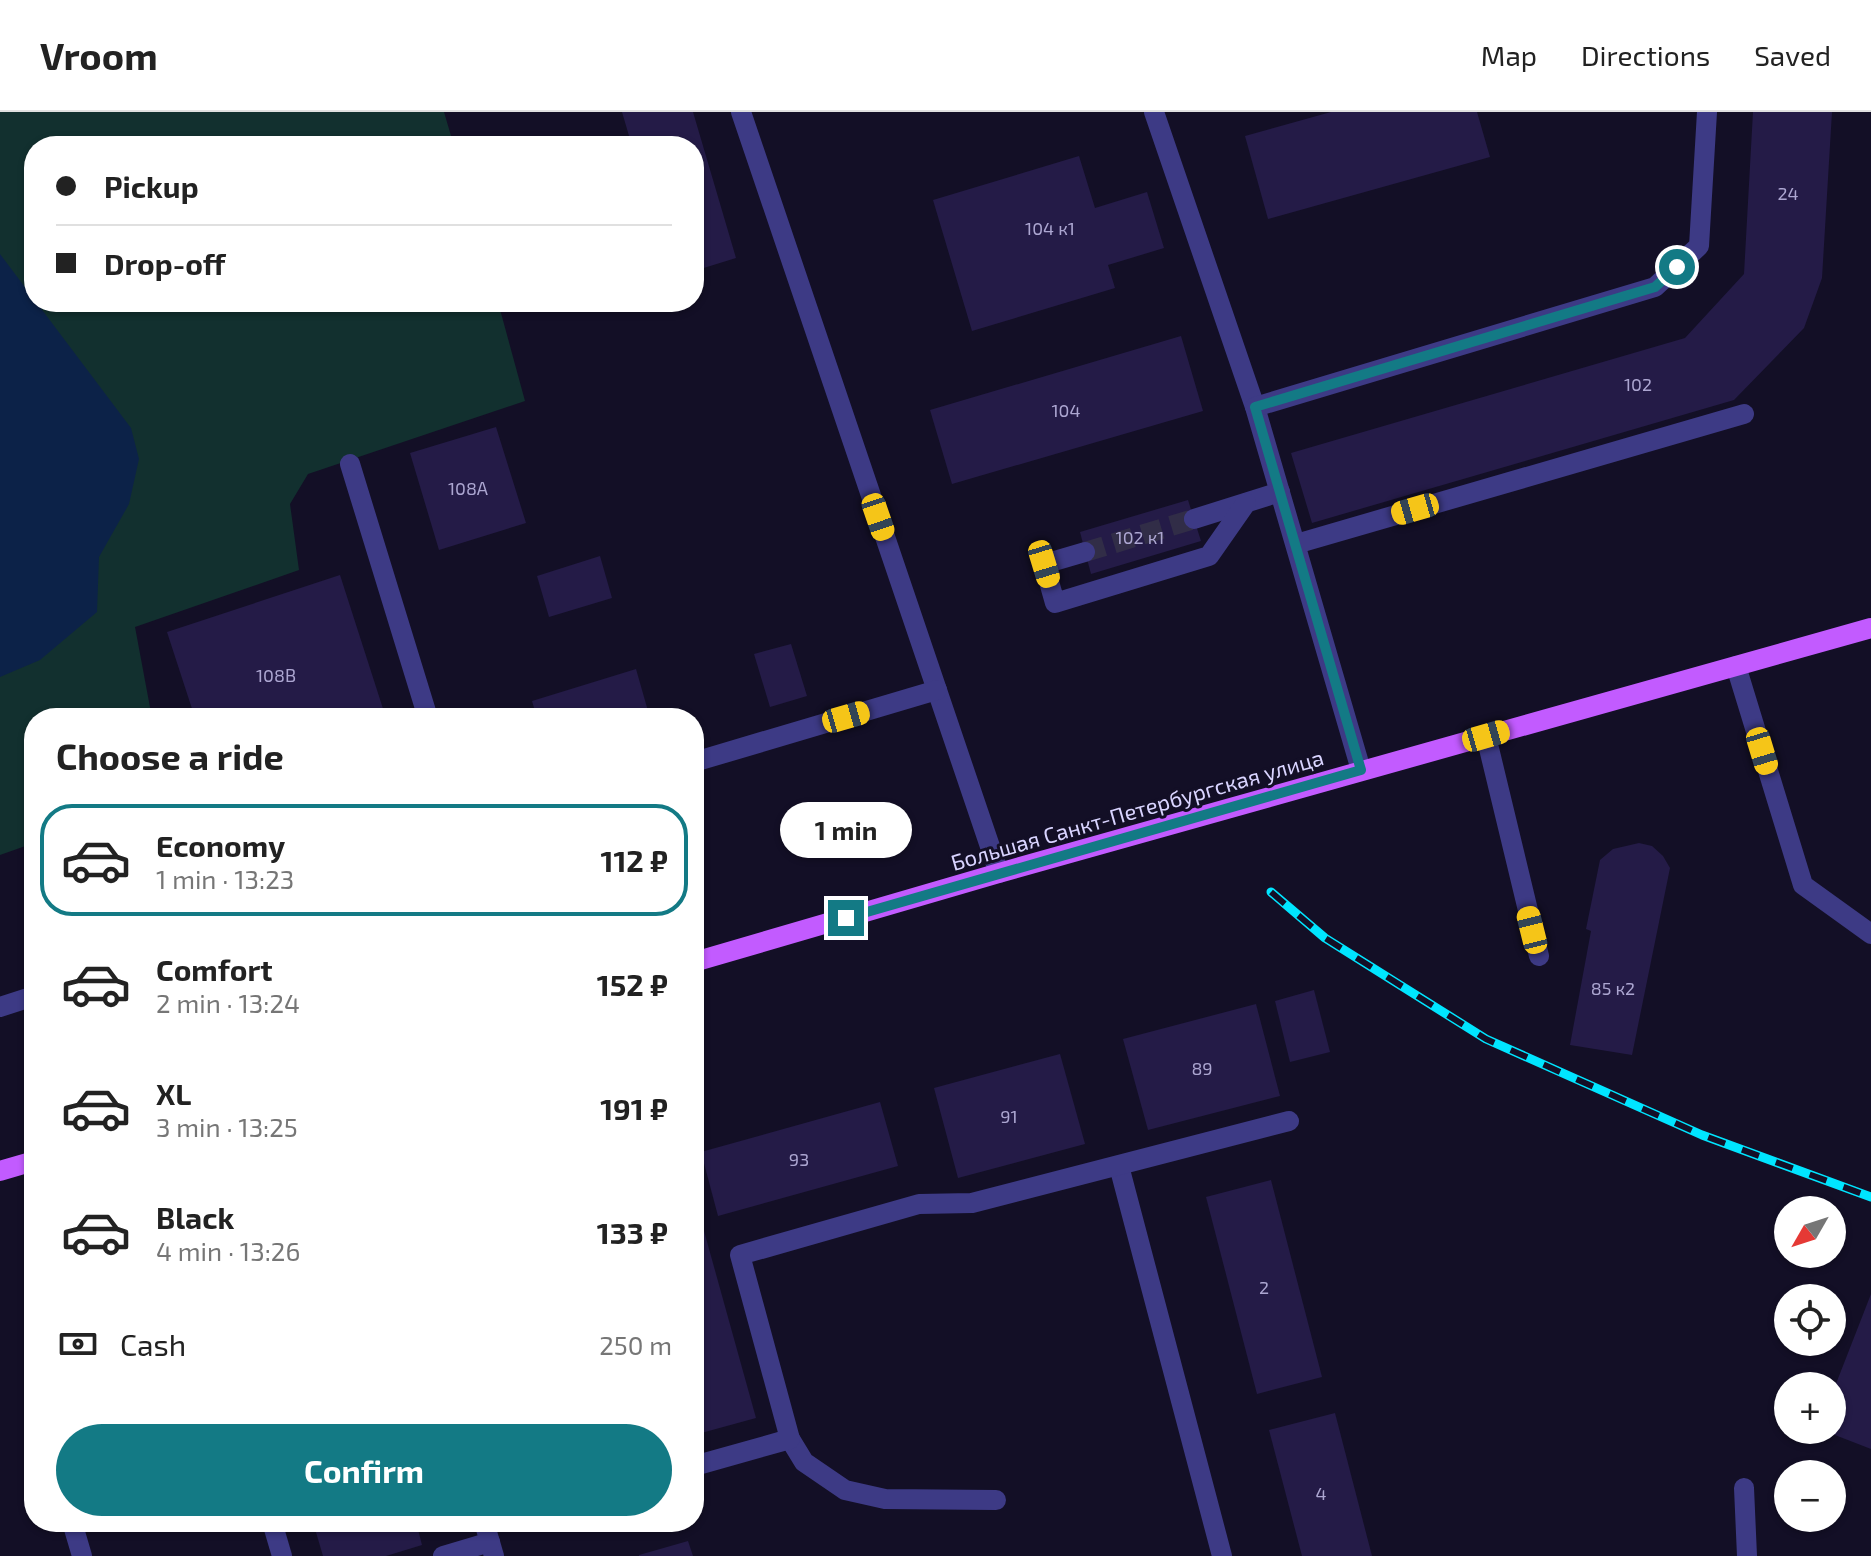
<!DOCTYPE html>
<meta charset="utf-8">
<style>
:root{--surface:#fff;--page:#f2f2f2;--text:#222;--muted:#767676;--line:#e0e0e0;--accent:#137a85}
body{margin:0;font-family:"Exo 2",sans-serif;background:var(--page);color:var(--text);height:100vh;display:flex;flex-direction:column;font-size:30px;white-space:nowrap}
*{box-sizing:border-box;margin:0}
p{font-size:26px;color:var(--muted)}
.icon{flex:none;width:44px;height:44px;fill:none;stroke:currentColor;stroke-width:2;stroke-linecap:round;stroke-linejoin:round}
.map{position:relative;flex:1;overflow:hidden}
.details{position:absolute;left:24px;top:596px;width:680px;height:824px;display:flex;flex-direction:column;background:var(--surface);border-radius:32px;box-shadow:0 2px 6px #0004}
.details>*{flex:none}
.hud{position:absolute;left:24px;top:24px;width:680px;height:176px;border-radius:32px;box-shadow:0 2px 6px #0004;display:grid;align-content:center;height:176px;padding:0 32px;background:var(--surface)}
.needle{width:52px;rotate:231deg}
.tools{position:absolute;left:1774px;top:1084px;display:grid;gap:16px}
.tools a{display:grid;place-items:center;width:72px;height:72px;border-radius:50%;background:var(--surface);box-shadow:0 2px 6px #0004;font-size:40px}
.end{position:absolute;width:36px;height:36px;margin:-18px;border:10px solid #137a85;background:#fff;box-shadow:0 0 0 4px #fff}
.from{border-radius:50%}
.bubble{position:absolute;height:56px;border-radius:28px;background:var(--surface);box-shadow:0 2px 6px #0004;font-size:26px;font-weight:700;line-height:56px;text-align:center}
.car{position:absolute;width:24px;height:48px;margin:-24px -12px;border-radius:10px;box-shadow:0 0 6px 2px #0007;background:linear-gradient(#f5c518 24%,#345 0 40%,#f5c518 0 76%,#345 0 86%,#f5c518 0)}
.hud b{display:flex;align-items:center;gap:28px;height:76px;font-size:30px}
.hud b+b{border-top:2px solid var(--line)}
.hud i{width:20px;height:20px;background:var(--text)}
ul{padding:0;list-style:none}
li{display:flex;align-items:center;gap:24px;height:112px;margin:0 16px 12px;padding:0 16px;border:4px solid transparent;border-radius:32px}
li div{flex:1}
li b{display:block;font-size:30px}
li em{font-style:normal;font-weight:700}
li.current{border-color:var(--accent)}
li>.icon{width:72px;height:72px;stroke-width:1.5}
h2{padding:0 32px;font-size:36px;line-height:96px}
.pay{display:flex;align-items:center;gap:20px;height:88px;padding:0 32px;font-size:30px}
.pay p{margin-inline-start:auto}
.cta{display:flex;gap:16px;margin-top:auto;padding:16px 32px}
.cta a{flex:1;height:92px;border-radius:48px;background:var(--accent);color:#fff;font-size:32px;font-weight:700;line-height:92px;text-align:center}
header{display:flex;align-items:center;gap:48px;box-sizing:border-box;height:112px;padding:0 40px;background:var(--surface);border-bottom:2px solid var(--line)}
header strong{font-size:38px}
nav{display:flex;gap:44px;margin-inline-start:auto;font-size:28px}
.map>svg:first-child{display:block}
.green{fill:#12302f}
.water{fill:#0c2248}
.building{fill:#241b47}
.lines{fill:none;stroke-linecap:round;stroke-linejoin:round}
.minor-tunnel{stroke:#312d47;stroke-width:20;stroke-dasharray:20 10;stroke-linecap:butt}
.minor{stroke:#3d3a85;stroke-width:20}
.major{stroke:#c25bff;stroke-width:20}
.rail-casing{stroke:#00e5ff;stroke-width:9}
.rail{stroke:#130f26;stroke-width:6;stroke-dasharray:18;stroke-linecap:butt}
.route{stroke:#137a85;stroke-width:10}
.labels{text-anchor:middle;dominant-baseline:central;stroke-width:6;stroke-linejoin:round;paint-order:stroke}
.number-label{font-size:18px;fill:#aca6d1}
.street-label{font-size:22px;fill:#d9d4ff;stroke:#130f26}
</style>
<header>
<strong>Vroom</strong>
<nav><a>Map</a><a>Directions</a><a>Saved</a></nav>
</header>
<div class="map">
<svg width="1871" height="1444" viewBox="0 0 1871 1444">
<rect width="100%" height="100%" fill="#130f26"/>
<polygon class="green" points="0,0 444,0 454,34 34,34 34,190 498,190 525,289 308,362 290,392 299,458 135,515 152,606 34,606 34,731 0,743"/>
<polygon class="water" points="0,142 131,316 139,347 129,392 99,445 97,500 40,548 0,565"/>
<g class="building">
<polygon points="622,0 693,0 736,146 694,159 694,34 632,34"/>
<polygon points="1331,0 1477,0 1490,45 1268,107 1245,24"/>
<polygon points="1753,0 1832,0 1822,166 1804,216 1734,288 1312,411 1291,341 1685,226 1744,162"/>
<polygon points="1079,44 1095,96 1147,80 1164,136 1108,153 1115,176 972,219 933,88"/>
<polygon points="1181,224 1203,299 952,372 930,298"/>
<polygon points="496,315 526,411 439,438 410,341"/>
<polygon points="1188,388 1201,429 1091,462 1080,420"/>
<polygon points="600,444 612,486 549,505 537,464"/>
<polygon points="340,463 386,606 195,606 167,520"/>
<polygon points="791,532 807,584 770,595 754,542"/>
<polygon points="636,557 650,606 537,606 532,589"/>
<polygon points="1639,731 1652,734 1663,744 1670,756 1632,943 1570,933 1591,819 1586,817 1600,748 1613,737"/>
<polygon points="1314,878 1330,940 1290,950 1275,889"/>
<polygon points="1256,892 1280,984 1148,1018 1123,927"/>
<polygon points="1060,942 1085,1032 958,1066 934,976"/>
<polygon points="880,990 898,1054 718,1104 701,1040"/>
<polygon points="1271,1068 1322,1265 1257,1282 1206,1085"/>
<polygon points="694,1083 756,1306 694,1323"/>
<polygon points="1871,1182 1871,1337 1822,1318 1832,1318 1832,1282"/>
<polygon points="1335,1301 1372,1444 1302,1444 1269,1318"/>
<polygon points="313,1410 416,1410 422,1433 386,1444 323,1444"/>
<polygon points="688,1429 693,1444 639,1444 639,1443"/>
</g>
<g class="lines">
<polyline class="minor-tunnel" points="1085,440 1194,407"/>
<g class="minor">
<polyline points="741,0 999,761"/>
<polyline points="1154,0 1255,295 1361,658"/>
<polyline points="1255,295 1655,175 1699,134 1707,0"/>
<polyline points="350,352 428,606"/>
<polyline points="1194,407 1280,380"/>
<polyline points="1296,432 1744,302"/>
<polyline points="1085,440 1044,452 1055,491 1209,444 1246,391"/>
<polyline points="1736,554 1803,773 1871,822"/>
<polyline points="1486,624 1539,844"/>
<polyline points="694,650 937,578"/>
<polyline points="0,895 34,884"/>
<polyline points="1119,1054 1222,1444"/>
<polyline points="790,1327 804,1350 845,1378 885,1387 996,1388"/>
<polyline points="694,1354 790,1327 740,1143 919,1092 972,1091 1289,1009"/>
<polyline points="1744,1376 1747,1444"/>
<polyline points="72,1410 82,1444"/>
<polyline points="272,1410 282,1444"/>
<polyline points="484,1410 494,1444"/>
<polyline points="443,1444 490,1430"/>
</g>
<g class="major">
<polyline points="694,850 999,761 1871,516"/>
<polyline points="0,1059 34,1049"/>
</g>
<g class="rail-casing">
<polyline id="rail" points="1271,780 1325,826 1486,927 1702,1023 1871,1085"/>
</g>
<use href="#rail" class="rail"/>
</g>
<g class="lines">
<polyline class="route" points="846,806 1361,658 1255,295 1655,175 1677,155"/>
</g>
<g class="labels">
<g class="number-label">
<text x="1788" y="81">24</text>
<text x="1050" y="116">104 к1</text>
<text x="1638" y="272">102</text>
<text x="1066" y="298">104</text>
<text x="468" y="376">108А</text>
<text x="1140" y="425">102 к1</text>
<text x="276" y="563">108В</text>
<text x="1613" y="876">85 к2</text>
<text x="1202" y="956">89</text>
<text x="1009" y="1004">91</text>
<text x="799" y="1047">93</text>
<text x="1264" y="1175">2</text>
<text x="1321" y="1381">4</text>
</g>
<g class="street-label">
<text transform="translate(1137 697) rotate(-16)">Большая Санкт-Петербургская улица</text>
</g>
</g>
</svg>
<div class="tools">
<a><svg class="needle" viewBox="-14 -14 28 28"><path d="M0-13l5 13h-10z" fill="#e53935"/><path d="M0 13l5-13h-10z" fill="#767676"/></svg></a>
<a><svg class="icon" aria-label="locate" viewBox="0 0 24 24"><circle cx="12" cy="12" r="6"/><path d="M12 2v4M12 18v4M2 12h4M18 12h4"/></svg></a>
<a>+</a>
<a>−</a>
</div>
<i class="end from" style="left:1677px;top:155px"></i>
<i class="end" style="left:846px;top:806px"></i>
<div class="bubble" style="left:780px;top:690px;width:132px">1 min</div>
<i class="car" style="left:1415px;top:397px;rotate:254deg"></i>
<i class="car" style="left:878px;top:405px;rotate:161deg"></i>
<i class="car" style="left:1044px;top:452px;rotate:163deg"></i>
<i class="car" style="left:846px;top:605px;rotate:74deg"></i>
<i class="car" style="left:1486px;top:624px;rotate:74deg"></i>
<i class="car" style="left:1762px;top:639px;rotate:163deg"></i>
<i class="car" style="left:1532px;top:818px;rotate:346deg"></i>
<div class="hud">
<b><i class="from"></i>Pickup</b>
<b><i></i>Drop-off</b>
</div>
<section class="details">
<h2>Choose a ride</h2>
<ul>
<li class="current"><svg class="icon" aria-label="car" viewBox="0 0 24 24"><path d="M5 17H2v-5l4-1 3-4h7l3 4 3 1v5h-3M9 17h6M6 11h13"/><circle cx="7" cy="17" r="2"/><circle cx="17" cy="17" r="2"/></svg><div><b>Economy</b><p>1 min · 13:23</p></div><em>112 ₽</em></li>
<li><svg class="icon" aria-label="car" viewBox="0 0 24 24"><path d="M5 17H2v-5l4-1 3-4h7l3 4 3 1v5h-3M9 17h6M6 11h13"/><circle cx="7" cy="17" r="2"/><circle cx="17" cy="17" r="2"/></svg><div><b>Comfort</b><p>2 min · 13:24</p></div><em>152 ₽</em></li>
<li><svg class="icon" aria-label="car" viewBox="0 0 24 24"><path d="M5 17H2v-5l4-1 3-4h7l3 4 3 1v5h-3M9 17h6M6 11h13"/><circle cx="7" cy="17" r="2"/><circle cx="17" cy="17" r="2"/></svg><div><b>XL</b><p>3 min · 13:25</p></div><em>191 ₽</em></li>
<li><svg class="icon" aria-label="car" viewBox="0 0 24 24"><path d="M5 17H2v-5l4-1 3-4h7l3 4 3 1v5h-3M9 17h6M6 11h13"/><circle cx="7" cy="17" r="2"/><circle cx="17" cy="17" r="2"/></svg><div><b>Black</b><p>4 min · 13:26</p></div><em>133 ₽</em></li>
</ul>
<div class="pay"><svg class="icon" aria-label="cash" viewBox="0 0 24 24"><path d="M3 7h18v10H3z"/><circle cx="12" cy="12" r="2"/></svg>Cash<p>250 m</p></div>
<div class="cta"><a>Confirm</a></div>
</section>
</div>
